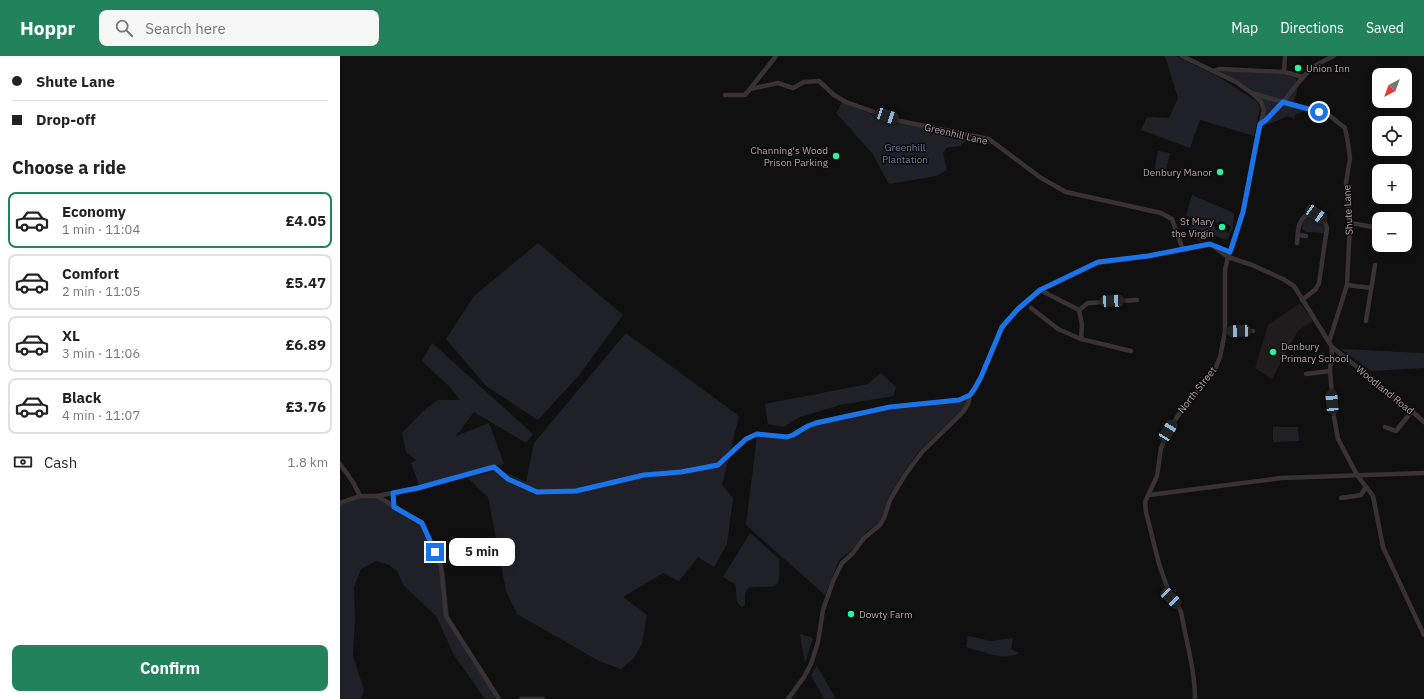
<!DOCTYPE html>
<meta charset="utf-8">
<style>
:root{--surface:#fff;--page:#f6f6f6;--text:#222;--muted:#767676;--line:#e0e0e0;--accent:#22825c}
body{margin:0;font-family:"IBM Plex Sans",sans-serif;background:var(--page);color:var(--text);height:100vh;display:flex;flex-direction:column;font-size:15px;white-space:nowrap}
*{box-sizing:border-box;margin:0}
p{font-size:13px;color:var(--muted)}
.icon{flex:none;width:22px;height:22px;fill:none;stroke:currentColor;stroke-width:2;stroke-linecap:round;stroke-linejoin:round}
.map{position:relative;flex:1;overflow:hidden}
.sheet{display:flex;flex-direction:column;background:var(--surface);width:340px}
.sheet>*{flex:none}
.guide{display:grid;align-content:center;height:88px;padding:0 12px;background:var(--surface)}
.needle{width:26px;rotate:221deg}
.fabs{position:absolute;left:1032px;top:12px;display:grid;gap:8px}
.fabs a{display:grid;place-items:center;width:40px;height:40px;border-radius:8px;background:var(--surface);box-shadow:0 2px 10px #0003;font-size:20px}
.end{position:absolute;width:18px;height:18px;margin:-9px;border:5px solid #1a73e8;background:#fff;box-shadow:0 0 0 2px #fff}
.from{border-radius:50%}
.bubble{position:absolute;height:28px;border-radius:8px;background:var(--surface);box-shadow:0 2px 10px #0003;font-size:13px;font-weight:800;line-height:28px;text-align:center}
.car{position:absolute;width:12px;height:24px;margin:-12px -6px;border-radius:5px;box-shadow:0 0 3px 1px #0007;background:linear-gradient(#222 24%,#8ab4d8 0 40%,#222 0 76%,#8ab4d8 0 86%,#222 0)}
.guide b{display:flex;align-items:center;gap:14px;height:38px;font-size:15px}
.guide b+b{border-top:1px solid var(--line)}
.guide i{width:10px;height:10px;background:var(--text)}
ul{padding:0;list-style:none}
li{display:flex;align-items:center;gap:12px;height:56px;margin:0 8px 6px;padding:0 4px;border:2px solid var(--line);border-radius:8px}
li div{flex:1}
li b{display:block;font-size:15px}
li em{font-style:normal;font-weight:800}
li.on{border-color:var(--accent)}
li>.icon{width:36px;height:36px;stroke-width:1.5}
h2{padding:0 12px;font-size:18px;line-height:48px}
.pay{display:flex;align-items:center;gap:10px;height:44px;padding:0 12px;font-size:15px}
.pay p{margin-inline-start:auto}
.cta{display:flex;gap:8px;margin-top:auto;padding:8px 12px}
.cta a{flex:1;height:46px;border-radius:8px;background:var(--accent);color:#fff;font-size:16px;font-weight:800;line-height:46px;text-align:center}
header{display:flex;align-items:center;gap:24px;box-sizing:border-box;height:56px;padding:0 20px;background:var(--accent);color:#fff}
header strong{font-size:19px}
nav{display:flex;gap:22px;margin-inline-start:auto;font-size:14px}
.search{width:280px;height:36px;background:var(--page);display:flex;align-items:center;gap:10px;box-sizing:border-box;padding:0 14px;border-radius:8px;color:var(--muted);font-size:15px}
main{display:flex;flex:1;min-height:0}
.map>svg:first-child{display:block}
.built{fill:#1e1c1c}
.green{fill:#202029;fill-rule:evenodd}
.lines{fill:none;stroke-linecap:round;stroke-linejoin:round}
.street{stroke:#383234;stroke-width:4.5}
.route{stroke:#1a73e8;stroke-width:5}
.poi-dot{fill:#22f7a4;stroke:#0c0b0b;stroke-width:1.5}
.labels{text-anchor:middle;dominant-baseline:central;stroke-width:3;stroke-linejoin:round;paint-order:stroke}
.poi-label{font-size:10px;fill:#b2a0a7;stroke:#0c0b0b;text-anchor:start}
.street-label{font-size:10px;fill:#b2a0a7;stroke:#0c0b0b}
.park-label{font-size:10px;fill:#76769e;stroke:#0c0b0b}
</style>
<header>
<strong>Hoppr</strong>
<div class="search"><svg class="icon" aria-label="search" viewBox="0 0 24 24"><circle cx="10" cy="10" r="6"/><path d="M15 15l6 6"/></svg>Search here</div>
<nav><a>Map</a><a>Directions</a><a>Saved</a></nav>
</header>
<main>
<section class="sheet">
<div class="guide">
<b><i class="from"></i>Shute Lane</b>
<b><i></i>Drop-off</b>
</div>
<h2>Choose a ride</h2>
<ul>
<li class="on"><svg class="icon" aria-label="car" viewBox="0 0 24 24"><path d="M5 17H2v-5l4-1 3-4h7l3 4 3 1v5h-3M9 17h6M6 11h13"/><circle cx="7" cy="17" r="2"/><circle cx="17" cy="17" r="2"/></svg><div><b>Economy</b><p>1 min · 11:04</p></div><em>£4.05</em></li>
<li><svg class="icon" aria-label="car" viewBox="0 0 24 24"><path d="M5 17H2v-5l4-1 3-4h7l3 4 3 1v5h-3M9 17h6M6 11h13"/><circle cx="7" cy="17" r="2"/><circle cx="17" cy="17" r="2"/></svg><div><b>Comfort</b><p>2 min · 11:05</p></div><em>£5.47</em></li>
<li><svg class="icon" aria-label="car" viewBox="0 0 24 24"><path d="M5 17H2v-5l4-1 3-4h7l3 4 3 1v5h-3M9 17h6M6 11h13"/><circle cx="7" cy="17" r="2"/><circle cx="17" cy="17" r="2"/></svg><div><b>XL</b><p>3 min · 11:06</p></div><em>£6.89</em></li>
<li><svg class="icon" aria-label="car" viewBox="0 0 24 24"><path d="M5 17H2v-5l4-1 3-4h7l3 4 3 1v5h-3M9 17h6M6 11h13"/><circle cx="7" cy="17" r="2"/><circle cx="17" cy="17" r="2"/></svg><div><b>Black</b><p>4 min · 11:07</p></div><em>£3.76</em></li>
</ul>
<div class="pay"><svg class="icon" aria-label="cash" viewBox="0 0 24 24"><path d="M3 7h18v10H3z"/><circle cx="12" cy="12" r="2"/></svg>Cash<p>1.8 km</p></div>
<div class="cta"><a>Confirm</a></div>
</section>
<div class="map">
<svg width="1084" height="643" viewBox="0 0 1084 643">
<rect width="100%" height="100%" fill="#111010"/>
<polygon class="built" points="960,247 973,265 959,274 955,280 932,323 915,312 928,269"/>
<g class="green">
<polygon points="824,0 836,0 877,20 916,45 920,51 914,80 860,64 850,92 801,74 807,61 829,62 838,42 826,3"/>
<path d="M882,15l60,3 14,4 1,14 -5,14 12,3 -1,3 -7,2 -2,5 -6,-3 -21,9 -3,-8 2,-9c-11,-20 -26,-25 -45,-36z"/>
<polygon points="501,46 553,66 620,79 629,83 620,90 606,92 603,97 607,114 596,120 549,128 532,97 496,57 499,53"/>
<polygon points="818,95 830,97 825,119 814,117"/>
<path d="M852,139l42,18 -1,15 -6,12 -20,-7 -4,6 -4,2 -9,-7 1,-16 -5,-2zM872,164l6,3 2,-3 3,2 -1,2 3,2 1,-2 4,2 1,2 -3,5 -9,-4 -1,2 -4,-2 1,-3 -5,-3z"/>
<path d="M976,160c7,4 9,9 8,17l-18,-1 -4,-3 1,-8 5,-4z"/>
<polygon points="198,187 283,259 240,318 198,364 146,330 106,283 134,240"/>
<polygon points="286,277 399,360 382,429 393,442 387,488 374,511 358,501 339,525 323,517 283,541 307,559 302,588 294,602 281,613 259,605 177,558 166,535 148,441 127,422 154,415 167,417 186,426 194,387"/>
<polygon points="92,287 193,378 186,387 134,356 115,381 121,378 149,367 164,408 79,429 71,407 76,404 66,396 62,377 83,355 98,344 120,344 110,331 82,305"/>
<polygon points="1001,293 1084,297 1084,312 1031,315"/>
<polygon points="541,317 556,331 553,340 500,349 460,361 443,371 428,368 425,348 528,328"/>
<path d="M628,342l-6,13 -42,39 -16,22 -16,26 -6,19 -4,7 -12,8 -13,17 -14,11 -14,35 -79,-70 11,-89c12,1 27,6 38,1 8,-3 14,-9 22,-12l74,-15 68,-8z"/>
<polygon points="933,371 958,371 959,385 933,386"/>
<polygon points="20,440 37,440 84,468 96,493 105,518 109,560 128,597 156,641 154,643 145,643 114,599 96,560 63,529 58,516 49,509 36,505 21,513 14,531 15,563 13,600 24,634 21,643 0,643 0,447"/>
<path d="M410,477l29,26c2,36 -3,25 -31,29l-3,6v11l-3,2c-9,-6 -4,-15 -7,-23l-12,-7z"/>
<polygon points="461,578 473,582 465,607 460,579"/>
<path d="M628,580l23,5 22,-3 -2,11 8,4c-15,9 -37,-2 -53,-6z"/>
<polygon points="477,610 496,643 484,643 471,619"/>
</g>
<g class="lines">
<g class="street">
<path d="M842,0l54,26 17,12 8,8 3,8 -9,38 -4,26 -8,38 -9,31 -6,14 -3,13v62l-5,25 -4,10 -7,11 -28,33 -13,20 -7,17 -4,28 -12,26 1,10 13,52 12,34 6,6 4,8c5,28 14,58 14,87"/>
<polyline points="873,15 880,13 944,16 963,21"/>
<polyline points="944,16 945,0"/>
<polyline points="410,33 436,0"/>
<polyline points="915,38 989,59 1005,72 1008,87 1010,102 1006,127 1010,167 1007,229 989,286"/>
<polyline points="385,39 405,39 410,33 438,27 453,32 464,26 479,25 494,39 506,46 560,65 649,83 701,122 726,136 821,157 832,163 843,194"/>
<path d="M920,68c20,-13 32,-37 49,-53 7,-7 16,-11 25,-15"/>
<polyline points="1010,167 1039,172"/>
<polyline points="958,179 966,180"/>
<path d="M957,187c1,-7 0,-16 4,-22 4,-8 16,-9 22,-2 2,2 3,6 4,9l-8,55 -3,6 -14,11"/>
<polyline points="877,191 890,196"/>
<polyline points="1007,229 1031,232"/>
<polyline points="700,234 739,254 748,247 797,244"/>
<polyline points="691,252 718,273 741,283 791,295"/>
<polyline points="739,254 742,269 741,283"/>
<polyline points="1026,265 1035,209"/>
<polyline points="885,276 913,275"/>
<polyline points="992,291 990,315 994,361 998,383 1017,419 1033,440 1043,491 1084,579"/>
<polyline points="966,318 990,315"/>
<polyline points="1045,371 1056,375 1072,355"/>
<polyline points="0,408 13,426 20,440"/>
<polyline points="53,437 54,451"/>
<polyline points="809,439 941,422 1084,417"/>
<polyline points="37,440 82,467 101,510 106,560 159,643"/>
<polyline points="1001,442 1021,439 1026,431"/>
<polyline points="0,447 20,440 37,440 78,432 154,411 168,423 197,436 236,435 304,419 341,416 378,409 406,383 417,378 447,381 453,379 468,370 475,367 550,351 619,344 630,339"/>
<polyline points="181,643 203,643"/>
<polyline points="448,643 464,621 471,608 478,586 483,554 493,525 502,507 513,497 524,482 540,469 544,462 550,444 565,419 582,396 623,356 628,348 630,339 635,333 641,321 662,271 678,253 700,234 758,207 808,200 870,188 888,201 912,209 943,223 954,230 992,291 1072,355 1084,366"/>
</g>
</g>
<g class="lines">
<polyline class="route" points="95,496 82,467 54,451 53,437 78,432 154,411 168,423 197,436 236,435 304,419 341,416 378,409 406,383 417,378 447,381 453,379 468,370 476,367 550,351 619,344 630,339 635,332 641,321 662,271 678,253 700,234 758,206 808,200 870,188 890,196 903,156 920,68 925,65 943,46 979,56"/>
</g>
<g class="poi-dot">
<circle cx="958" cy="12" r="4"/>
<circle cx="496" cy="100" r="4"/>
<circle cx="880" cy="116" r="4"/>
<circle cx="882" cy="171" r="4"/>
<circle cx="933" cy="296" r="4"/>
<circle cx="511" cy="558" r="4"/>
</g>
<g class="labels">
<g class="poi-label">
<text x="966" y="12">Union Inn</text>
<text x="488" y="94" text-anchor="end">Channing's Wood<tspan x="488" dy="12">Prison Parking</tspan></text>
<text x="872" y="116" text-anchor="end">Denbury Manor</text>
<text x="874" y="165" text-anchor="end">St Mary<tspan x="874" dy="12">the Virgin</tspan></text>
<text x="941" y="290">Denbury<tspan x="941" dy="12">Primary School</tspan></text>
<text x="519" y="558">Dowty Farm</text>
</g>
<g class="street-label">
<text transform="translate(616 78) rotate(13)">Greenhill Lane</text>
<text transform="translate(1008 154) rotate(-93)">Shute Lane</text>
<text transform="translate(857 334) rotate(-52)">North Street</text>
<text transform="translate(1045 334) rotate(39)">Woodland Road</text>
</g>
<g class="park-label">
<text x="565" y="91">Greenhill<tspan x="565" dy="12">Plantation</tspan></text>
</g>
</g>
</svg>
<div class="fabs">
<a><svg class="needle" viewBox="-14 -14 28 28"><path d="M0-13l5 13h-10z" fill="#e53935"/><path d="M0 13l5-13h-10z" fill="#767676"/></svg></a>
<a><svg class="icon" aria-label="locate" viewBox="0 0 24 24"><circle cx="12" cy="12" r="6"/><path d="M12 2v4M12 18v4M2 12h4M18 12h4"/></svg></a>
<a>+</a>
<a>−</a>
</div>
<i class="end from" style="left:979px;top:56px"></i>
<i class="end" style="left:95px;top:496px"></i>
<div class="bubble" style="left:109px;top:482px;width:66px">5 min</div>
<i class="car" style="left:547px;top:60px;rotate:109deg"></i>
<i class="car" style="left:976px;top:158px;rotate:124deg"></i>
<i class="car" style="left:772px;top:245px;rotate:87deg"></i>
<i class="car" style="left:899px;top:275px;rotate:268deg"></i>
<i class="car" style="left:992px;top:346px;rotate:355deg"></i>
<i class="car" style="left:828px;top:375px;rotate:32deg"></i>
<i class="car" style="left:831px;top:542px;rotate:135deg"></i>
</div>
</main>
